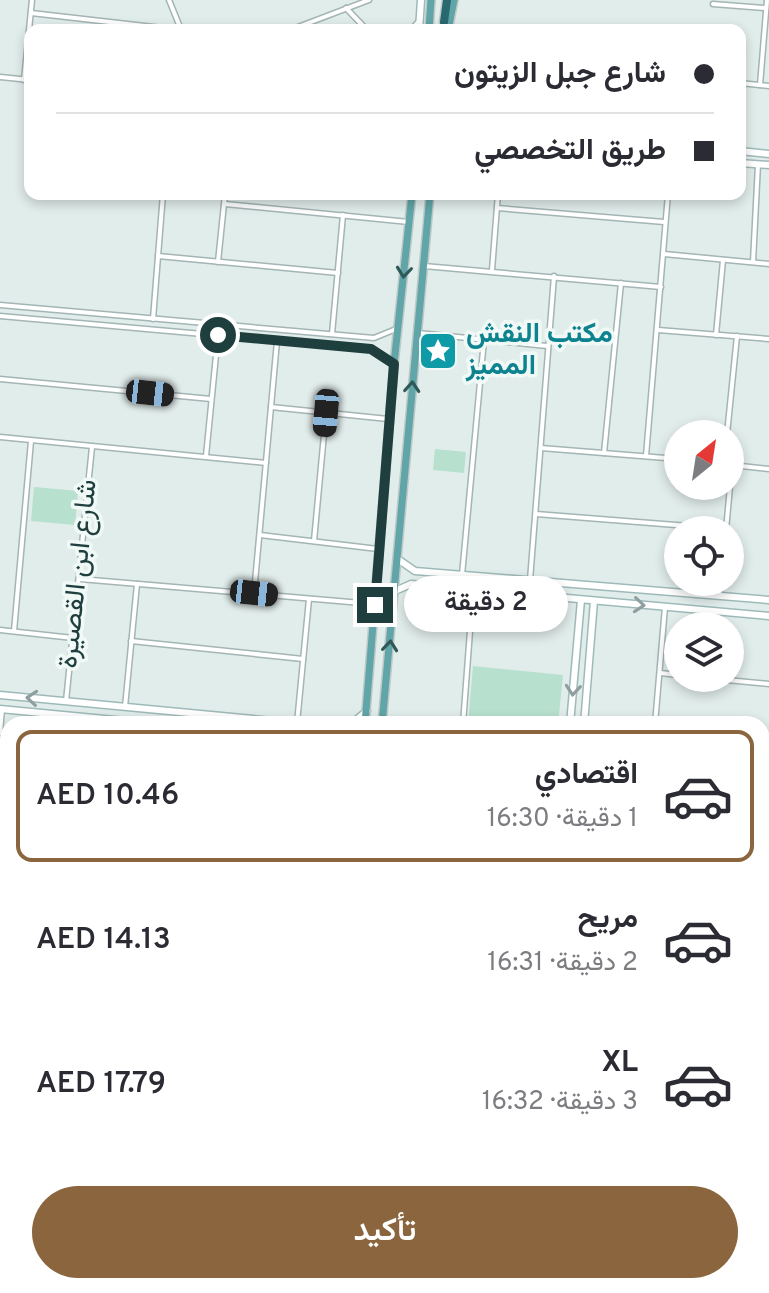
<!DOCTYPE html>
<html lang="ar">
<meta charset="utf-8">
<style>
:root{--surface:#fff;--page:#f7f7f7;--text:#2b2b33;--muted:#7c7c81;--line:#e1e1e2;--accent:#8a653e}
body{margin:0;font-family:Overpass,Vazirmatn,sans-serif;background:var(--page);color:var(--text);direction:rtl;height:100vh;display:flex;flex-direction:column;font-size:30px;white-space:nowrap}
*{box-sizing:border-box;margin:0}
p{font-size:26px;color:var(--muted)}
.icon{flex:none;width:44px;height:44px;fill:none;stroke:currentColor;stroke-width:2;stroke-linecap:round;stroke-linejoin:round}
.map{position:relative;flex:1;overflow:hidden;direction:ltr}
.details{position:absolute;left:0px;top:716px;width:770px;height:578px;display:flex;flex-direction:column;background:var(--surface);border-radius:24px 24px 0 0;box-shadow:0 4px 12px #0003;direction:rtl}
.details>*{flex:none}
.top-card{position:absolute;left:24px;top:24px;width:722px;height:176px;border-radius:16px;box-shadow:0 4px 12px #0003;direction:rtl;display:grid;align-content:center;height:176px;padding:0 32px;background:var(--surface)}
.needle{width:52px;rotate:30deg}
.tools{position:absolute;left:664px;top:420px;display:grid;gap:16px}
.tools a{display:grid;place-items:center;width:80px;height:80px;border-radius:50%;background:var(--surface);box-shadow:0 4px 12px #0003;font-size:40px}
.end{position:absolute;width:36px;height:36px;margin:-18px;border:10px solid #1f3f3f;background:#fff;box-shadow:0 0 0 4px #fff}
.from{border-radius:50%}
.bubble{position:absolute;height:56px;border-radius:28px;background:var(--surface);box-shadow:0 4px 12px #0003;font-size:26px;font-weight:600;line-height:56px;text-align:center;direction:rtl}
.car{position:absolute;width:24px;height:48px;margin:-24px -12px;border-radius:10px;box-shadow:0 0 6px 2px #0007;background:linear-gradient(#222 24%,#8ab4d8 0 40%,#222 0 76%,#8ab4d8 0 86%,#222 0)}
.top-card b{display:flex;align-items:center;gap:28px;height:76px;font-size:30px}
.top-card b+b{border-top:2px solid var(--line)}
.top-card i{width:20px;height:20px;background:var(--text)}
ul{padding:14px 0 0;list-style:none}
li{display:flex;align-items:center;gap:24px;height:132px;margin:0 16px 12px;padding:0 16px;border:4px solid transparent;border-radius:16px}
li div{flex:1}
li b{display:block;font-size:30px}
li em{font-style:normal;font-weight:600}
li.active{border-color:var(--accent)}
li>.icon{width:72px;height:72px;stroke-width:1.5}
.primary-button{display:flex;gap:16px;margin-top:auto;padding:16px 32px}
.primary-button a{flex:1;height:92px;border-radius:48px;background:var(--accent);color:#fff;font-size:32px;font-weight:600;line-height:92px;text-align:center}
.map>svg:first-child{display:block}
.green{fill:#b7e0ce}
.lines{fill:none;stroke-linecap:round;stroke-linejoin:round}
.street-casing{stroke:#a3b5b4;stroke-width:7}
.secondary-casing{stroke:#9ebab8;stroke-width:9}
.primary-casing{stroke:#c0c9c9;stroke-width:10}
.highway-casing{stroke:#c0c9c9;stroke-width:11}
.street{stroke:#fff;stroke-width:4}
.secondary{stroke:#fff;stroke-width:6}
.primary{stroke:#60a5a7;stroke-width:7}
.highway{stroke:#28696f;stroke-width:8}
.oneway{stroke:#2f5859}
.oneway2{stroke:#8f9f9f}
.route{stroke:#1f3f3f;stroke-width:10}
.labels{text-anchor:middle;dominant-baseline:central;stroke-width:7;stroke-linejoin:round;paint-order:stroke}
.culture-label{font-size:28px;font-weight:bold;fill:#0d838f;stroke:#f1f9f7;text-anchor:start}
.street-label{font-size:28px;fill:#1f3f3f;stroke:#f1f9f7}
</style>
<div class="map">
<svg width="769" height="1293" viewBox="0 0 769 1293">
<rect width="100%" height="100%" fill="#e1edeb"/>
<g class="green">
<polygon points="435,449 466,452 464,473 433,470"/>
<polygon points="34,487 78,491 75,525 31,521"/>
<polygon points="473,666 563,675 558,724 468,724"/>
<polygon points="608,1286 660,1286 659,1293 608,1293"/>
</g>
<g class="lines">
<g class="street-casing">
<g id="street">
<polyline points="169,0 180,27"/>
<polyline points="713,4 765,8"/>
<polyline points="346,8 367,30"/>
<polyline points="31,13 180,30"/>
<polyline points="290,30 369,0"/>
<polyline points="411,30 418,22"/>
<polyline points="0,77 30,80"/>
<polyline points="24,80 32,0"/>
<polyline points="740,83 769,86"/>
<polyline points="760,85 767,0"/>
<polyline points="225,204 409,222"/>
<polyline points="497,208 664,222"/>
<polyline points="664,254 769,264"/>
<polyline points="158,256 338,273"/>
<polyline points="218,262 225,194"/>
<polyline points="753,262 758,164"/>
<polyline points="424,266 661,287"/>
<polyline points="492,270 498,194"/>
<polyline points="0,305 374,338 396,329"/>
<polyline points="0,316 371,349 392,363"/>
<polyline points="153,319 163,194"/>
<polyline points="658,330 769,339"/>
<polyline points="418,333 547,346"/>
<polyline points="332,334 343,215"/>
<polyline points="716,335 723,260"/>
<polyline points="0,379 211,399"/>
<polyline points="271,407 388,419"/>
<polyline points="727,434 737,336"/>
<polyline points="0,437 266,463"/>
<polyline points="541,448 678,459"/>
<polyline points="604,453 621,283"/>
<polyline points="206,456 218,335"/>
<polyline points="646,456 668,194"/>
<polyline points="732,465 769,469"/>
<polyline points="536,514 727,529"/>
<polyline points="726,530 732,465"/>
<polyline points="260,535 378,549"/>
<polyline points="314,541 326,413"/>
<polyline points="462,575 484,340"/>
<polyline points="80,579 373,604"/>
<polyline points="530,580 554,276"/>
<polyline points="254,593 277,341"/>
<polyline points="719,596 721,582"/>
<polyline points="0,630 73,638"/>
<polyline points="14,631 31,441"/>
<polyline points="131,641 303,659"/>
<polyline points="660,673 678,675"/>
<polyline points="705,678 769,684"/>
<polyline points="66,701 92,447"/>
<polyline points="125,707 137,584"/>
<polyline points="297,723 309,599"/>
<polyline points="58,724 58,715"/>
<polyline points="463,724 473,591"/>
<polyline points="655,724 665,607"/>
<polyline points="0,733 2,709"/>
<polyline points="762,746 769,746"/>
<polyline points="762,881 769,882"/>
<polyline points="0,913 8,914"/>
<polyline points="0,968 8,969"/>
<polyline points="762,1004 769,1005"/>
<polyline points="762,1017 769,1018"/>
<polyline points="762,1069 769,1070"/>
<polyline points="0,1076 8,1080"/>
<polyline points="0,1088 8,1093"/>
<polyline points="762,1186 769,1186"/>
<polyline points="762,1243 769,1243"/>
<polyline points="0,1249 8,1261"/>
<polyline points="26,1286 31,1293"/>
<polyline points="199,1293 200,1286"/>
<polyline points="209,1293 210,1286"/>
<polyline points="403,1293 403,1286"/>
<polyline points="461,1293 462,1286"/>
<polyline points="601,1293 602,1286"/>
<polyline points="666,1293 667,1286"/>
</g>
</g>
<g class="secondary-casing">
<g id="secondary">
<polyline points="419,30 421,0"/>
<polyline points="740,151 769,154"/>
<polyline points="740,163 769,165"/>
<polyline points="399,560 415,571 769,600"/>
<polyline points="395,591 411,584 769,616"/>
<polyline points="0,695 305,724"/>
<polyline points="0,709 157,724"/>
<polyline points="351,724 367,711"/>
<polyline points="570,724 581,600"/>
<polyline points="584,724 594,601"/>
<polyline points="310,1293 310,1286"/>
<polyline points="340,1293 340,1286"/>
<polyline points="520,1293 520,1286"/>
<polyline points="535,1293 536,1286"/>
</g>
</g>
<g class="primary-casing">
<g id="primary">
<polyline points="429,30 431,0"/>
<polyline points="448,30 454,0"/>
<polyline points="365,724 394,364 412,194"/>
<polyline points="382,724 430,194"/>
<polyline points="318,1293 319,1286"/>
<polyline points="330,1293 330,1286"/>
</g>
</g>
<g class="highway-casing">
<polyline id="highway" points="444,22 447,0"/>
</g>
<use href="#street" class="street"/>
<use href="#secondary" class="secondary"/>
<use href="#primary" class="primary"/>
<use href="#highway" class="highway"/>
</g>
<defs><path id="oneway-chevron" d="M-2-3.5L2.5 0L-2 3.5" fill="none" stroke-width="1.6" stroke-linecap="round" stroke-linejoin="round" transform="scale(2)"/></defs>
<g class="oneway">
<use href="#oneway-chevron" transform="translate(404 272) rotate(96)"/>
<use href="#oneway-chevron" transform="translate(412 387) rotate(-86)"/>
<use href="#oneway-chevron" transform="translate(390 646) rotate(-84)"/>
</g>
<g class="oneway2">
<use href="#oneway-chevron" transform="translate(639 605) rotate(5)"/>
<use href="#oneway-chevron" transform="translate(573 690) rotate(95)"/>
<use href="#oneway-chevron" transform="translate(32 698) rotate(-175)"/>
</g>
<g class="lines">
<polyline class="route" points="218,335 371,349 394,364 375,605"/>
</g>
<defs>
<g id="sight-square" transform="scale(2)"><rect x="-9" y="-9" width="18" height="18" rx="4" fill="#0f9aa8" stroke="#f1f9f7"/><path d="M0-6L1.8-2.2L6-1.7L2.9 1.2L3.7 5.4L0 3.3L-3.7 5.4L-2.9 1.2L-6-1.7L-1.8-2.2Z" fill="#fff"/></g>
</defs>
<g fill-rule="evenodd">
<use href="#sight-square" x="438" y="351"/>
</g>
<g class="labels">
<g class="culture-label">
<text x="466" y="335">مكتب النقش<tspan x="466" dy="32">المميز</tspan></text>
</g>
<g class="street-label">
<text transform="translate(79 574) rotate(-84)">شارع ابن القصيرة</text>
</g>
</g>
</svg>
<div class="tools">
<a><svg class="needle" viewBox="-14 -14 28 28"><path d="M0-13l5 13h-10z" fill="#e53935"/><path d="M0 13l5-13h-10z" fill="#7c7c81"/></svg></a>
<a><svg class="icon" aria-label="locate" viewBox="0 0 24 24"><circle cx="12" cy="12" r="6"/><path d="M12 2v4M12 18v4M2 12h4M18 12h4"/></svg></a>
<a><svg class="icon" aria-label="layers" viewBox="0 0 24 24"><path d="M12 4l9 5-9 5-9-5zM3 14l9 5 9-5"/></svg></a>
</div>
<i class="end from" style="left:218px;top:335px"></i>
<i class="end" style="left:375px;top:605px"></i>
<div class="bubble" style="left:404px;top:576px;width:164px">2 دقيقة</div>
<i class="car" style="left:150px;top:393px;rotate:96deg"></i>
<i class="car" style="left:326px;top:413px;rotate:185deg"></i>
<i class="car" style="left:254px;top:593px;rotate:96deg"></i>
<div class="top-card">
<b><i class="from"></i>شارع جبل الزيتون</b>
<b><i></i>طريق التخصصي</b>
</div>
<section class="details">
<ul>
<li class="active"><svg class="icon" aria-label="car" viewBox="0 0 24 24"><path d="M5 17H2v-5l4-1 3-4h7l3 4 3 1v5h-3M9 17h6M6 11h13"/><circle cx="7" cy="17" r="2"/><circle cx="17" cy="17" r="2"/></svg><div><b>اقتصادي</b><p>1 دقيقة · 16:30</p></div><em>AED 10.46</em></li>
<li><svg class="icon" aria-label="car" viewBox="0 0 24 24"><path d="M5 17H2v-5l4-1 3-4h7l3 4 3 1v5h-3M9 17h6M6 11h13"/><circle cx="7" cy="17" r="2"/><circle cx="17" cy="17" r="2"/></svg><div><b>مريح</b><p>2 دقيقة · 16:31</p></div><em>AED 14.13</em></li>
<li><svg class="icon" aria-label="car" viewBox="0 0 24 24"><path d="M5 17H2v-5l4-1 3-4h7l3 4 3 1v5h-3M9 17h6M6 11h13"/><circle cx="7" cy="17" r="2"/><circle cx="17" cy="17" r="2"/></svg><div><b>XL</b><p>3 دقيقة · 16:32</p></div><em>AED 17.79</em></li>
</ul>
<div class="primary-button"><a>تأكيد</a></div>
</section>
</div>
